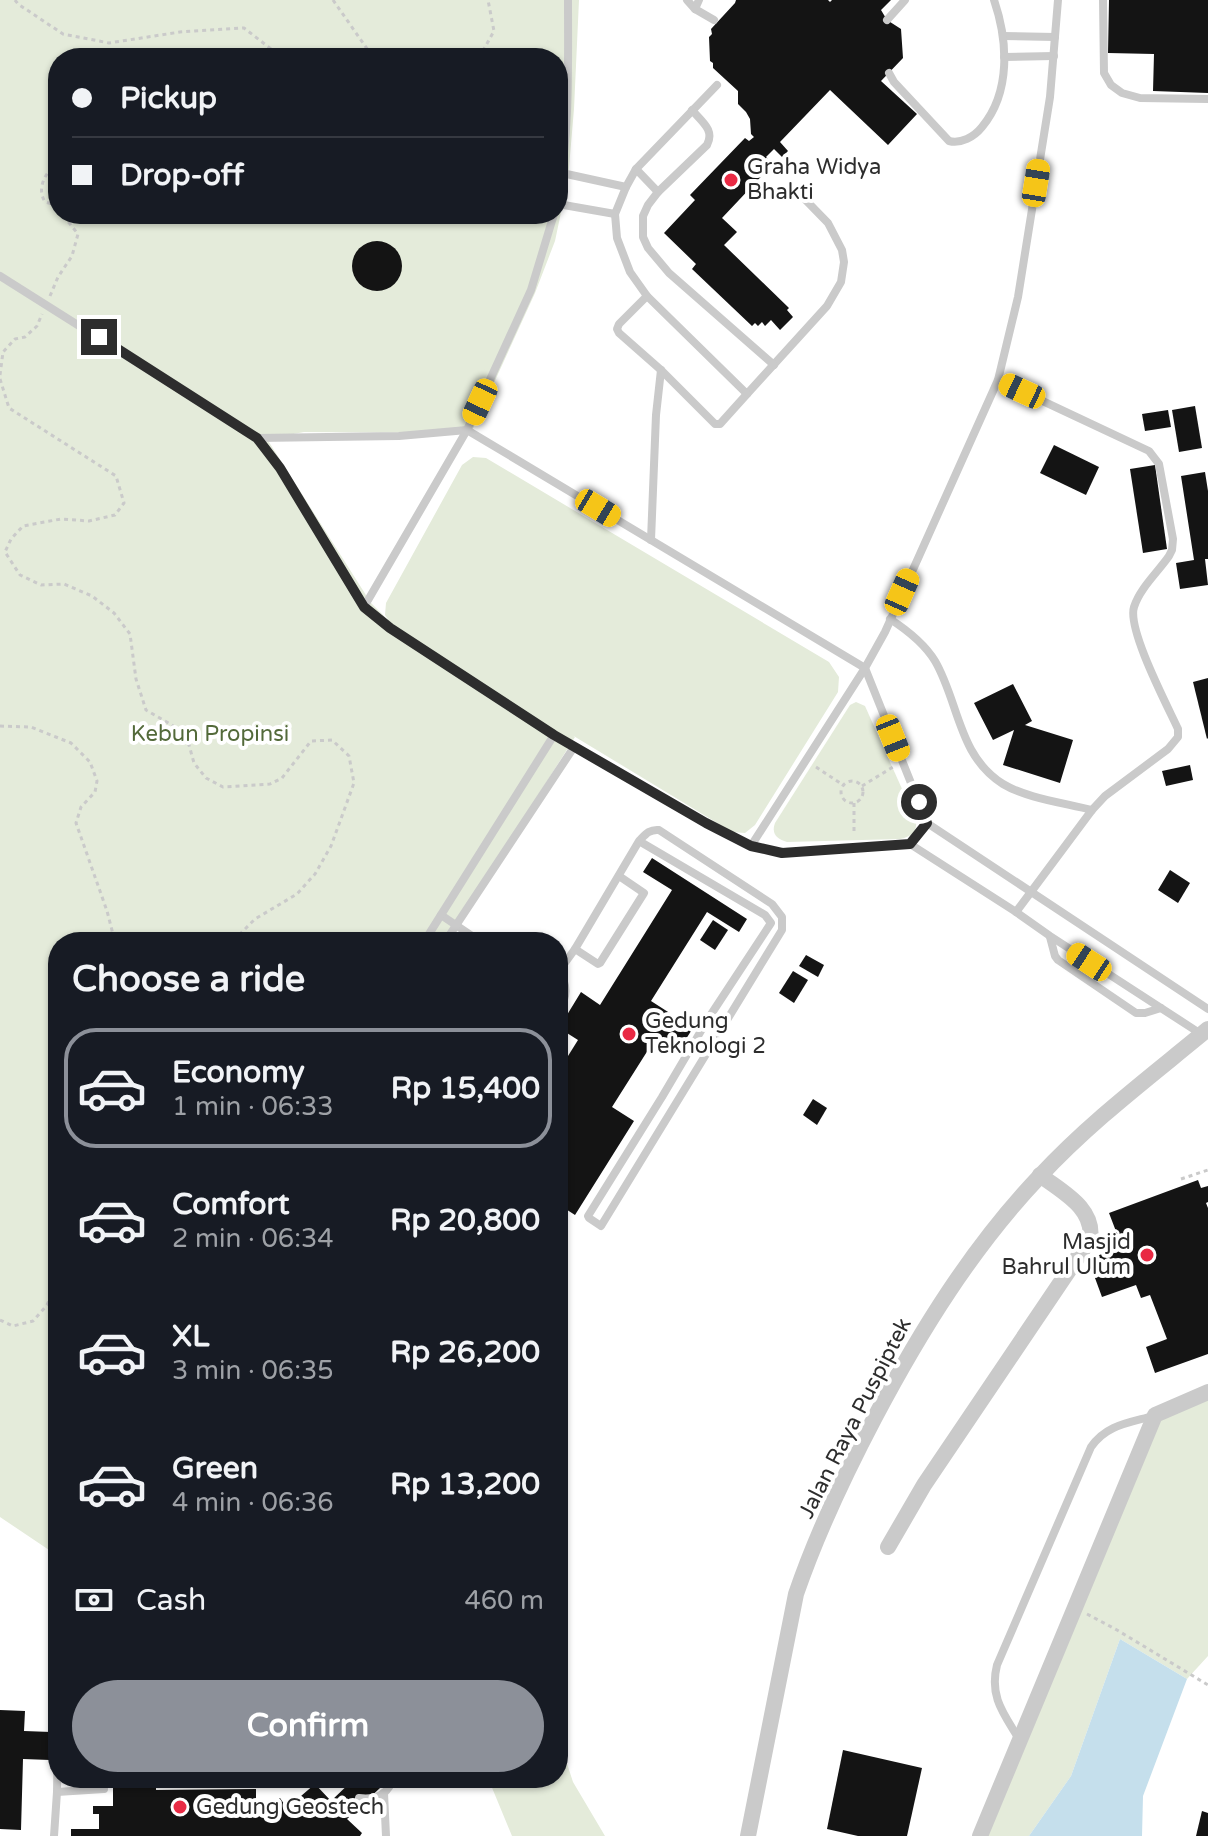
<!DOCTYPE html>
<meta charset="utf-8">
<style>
:root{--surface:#171b24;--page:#20242c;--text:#f1f3f6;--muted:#9ea1a6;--line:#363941;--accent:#8c9099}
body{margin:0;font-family:"Varela Round",sans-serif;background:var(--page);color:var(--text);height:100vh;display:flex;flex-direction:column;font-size:30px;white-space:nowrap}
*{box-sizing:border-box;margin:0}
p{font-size:26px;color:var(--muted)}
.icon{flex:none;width:44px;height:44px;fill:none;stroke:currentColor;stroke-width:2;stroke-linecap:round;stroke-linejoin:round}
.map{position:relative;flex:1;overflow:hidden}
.panel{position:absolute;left:48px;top:932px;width:520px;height:856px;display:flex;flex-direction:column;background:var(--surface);border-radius:32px;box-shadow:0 2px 6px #0004}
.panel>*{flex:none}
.top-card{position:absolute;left:48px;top:48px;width:520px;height:176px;border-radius:32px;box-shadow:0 2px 6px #0004;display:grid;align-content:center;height:176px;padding:0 24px;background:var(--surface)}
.end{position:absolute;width:36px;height:36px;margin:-18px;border:10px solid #2d2d2d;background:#fff;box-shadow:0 0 0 4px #fff}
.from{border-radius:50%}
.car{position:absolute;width:24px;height:48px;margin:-24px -12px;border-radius:10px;box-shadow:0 0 6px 2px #0007;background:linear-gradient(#f5c518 24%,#345 0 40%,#f5c518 0 76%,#345 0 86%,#f5c518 0)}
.top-card b{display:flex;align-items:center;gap:28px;height:76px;font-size:30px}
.top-card b+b{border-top:2px solid var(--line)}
.top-card i{width:20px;height:20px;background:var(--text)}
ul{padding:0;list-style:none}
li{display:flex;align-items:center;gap:24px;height:120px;margin:0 16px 12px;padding:0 8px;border:4px solid transparent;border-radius:32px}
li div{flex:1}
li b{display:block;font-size:30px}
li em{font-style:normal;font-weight:700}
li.selected{border-color:var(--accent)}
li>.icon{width:72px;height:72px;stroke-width:1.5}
h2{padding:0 24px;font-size:36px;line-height:96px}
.pay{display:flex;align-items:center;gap:20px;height:88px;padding:0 24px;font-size:30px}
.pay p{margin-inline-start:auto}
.button{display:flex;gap:16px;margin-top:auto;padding:16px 24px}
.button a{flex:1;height:92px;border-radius:48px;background:var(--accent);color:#fff;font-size:32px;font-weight:700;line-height:92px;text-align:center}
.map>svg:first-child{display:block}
.green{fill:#e4ebda;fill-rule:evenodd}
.water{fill:#c5dfec}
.building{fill:#141414}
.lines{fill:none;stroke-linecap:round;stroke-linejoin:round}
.path{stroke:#cacaca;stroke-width:3;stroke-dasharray:4 4;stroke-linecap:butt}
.service{stroke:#cacaca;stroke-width:8}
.minor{stroke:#cacaca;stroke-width:16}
.route{stroke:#2d2d2d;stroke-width:10}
.poi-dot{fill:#e92a44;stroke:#fff;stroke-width:3}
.labels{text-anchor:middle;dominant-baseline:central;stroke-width:8;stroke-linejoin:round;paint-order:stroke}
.poi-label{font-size:22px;fill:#2d2d2d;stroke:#fff;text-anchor:start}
.park-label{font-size:22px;fill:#536a3a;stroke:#fff}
.street-label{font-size:22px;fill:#2d2d2d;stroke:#fff}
</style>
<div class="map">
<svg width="1208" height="1836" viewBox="0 0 1208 1836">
<rect width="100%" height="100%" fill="#fff"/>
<g class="green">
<path d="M0,0h579l-5,109 -6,70 -13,62 -20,52 -64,140 -167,-1 -37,7 104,164 18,18 -4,-6 1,-12 76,-138 11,-8 13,1 343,204 10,15 -1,15 -83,133 -10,8 -13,-1 -160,-97 3,2 -130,205h-387v614l-58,-39zM58,58h500v156h-500z"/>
<path d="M856,702l9,4 50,112c4,12 -3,19 -15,21l-113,3c-10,-3 -16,-8 -12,-19l75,-118z"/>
<polygon points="1208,1385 1208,1656 1187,1679 1120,1639 1071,1776 1029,1836 980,1836 1151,1419"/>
<polygon points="558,1736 573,1782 605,1836 512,1836 488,1778 558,1778"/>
</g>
<polygon class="water" points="1120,1639 1187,1679 1143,1796 1142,1836 1029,1836 1071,1776"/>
<g class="building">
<polygon points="736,0 828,0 830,2 832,0 891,0 881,10 887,20 901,29 903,58 881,81 917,114 888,145 830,90 780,142 788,151 782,157 774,149 766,157 773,164 722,218 737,232 724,245 789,308 787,310 793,317 780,330 771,320 765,326 762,322 758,326 755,323 752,326 692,269 696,264 664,233 695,200 690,195 745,138 749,141 754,137 751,134 750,119 746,112 738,104 738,91 713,68 713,63 710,61 709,37 712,34 711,29 735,3"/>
<polygon points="1109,0 1208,0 1208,93 1153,91 1154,54 1108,53"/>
<circle cx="377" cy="266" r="25"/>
<polygon points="1195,406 1202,448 1179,452 1172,410"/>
<polygon points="1168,410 1171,427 1145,431 1142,414"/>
<polygon points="1054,445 1099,467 1086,495 1040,473"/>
<polygon points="1155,465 1167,549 1143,553 1130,469"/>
<polygon points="1205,472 1208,491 1208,559 1205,559 1208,585 1180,589 1176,563 1194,560 1181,476"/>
<polygon points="1208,678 1208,738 1207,739 1193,682"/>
<polygon points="1013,684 1032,721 1025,725 1073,740 1060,783 1003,765 1014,730 993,740 974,703"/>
<polygon points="1190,765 1193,780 1166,786 1162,771"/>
<polygon points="652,858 747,919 739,932 707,912 651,1001 693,1028 677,1053 655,1039 612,1107 634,1121 575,1215 558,1204 558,1072 578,1040 559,1028 581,992 600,1005 672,890 643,872"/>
<polygon points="1170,870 1190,883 1178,903 1158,890"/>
<polygon points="713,920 728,930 715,950 700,940"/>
<polygon points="806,955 824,965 818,977 799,966"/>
<polygon points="793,971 808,980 794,1003 779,993"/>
<polygon points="813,1099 827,1108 817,1125 803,1115"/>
<polygon points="1198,1180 1201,1188 1208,1186 1208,1202 1206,1203 1208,1208 1208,1354 1155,1373 1146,1347 1167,1339 1150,1295 1141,1298 1136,1285 1102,1297 1088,1259 1122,1247 1109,1213"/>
<polygon points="0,1710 25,1711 24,1731 51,1732 50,1760 23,1759 21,1830 0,1829"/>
<polygon points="843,1750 922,1768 907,1836 858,1836 827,1829"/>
<polygon points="113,1778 156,1778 156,1790 256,1789 256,1802 267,1802 267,1810 280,1798 287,1808 315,1784 331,1801 355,1778 371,1778 380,1788 347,1819 362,1833 360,1836 71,1836 71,1829 99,1829 99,1814 93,1814 93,1806 113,1806"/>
<polygon points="1202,1811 1208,1813 1208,1836 1196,1836"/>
</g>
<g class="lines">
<g class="path">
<polyline points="15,0 18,4 63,34 109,43 180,32 244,28 275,52 278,58"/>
<polyline points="333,0 370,53 375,58"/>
<polyline points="479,58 494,31 488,0"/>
<path d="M58,162c-12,10 -22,25 -13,40l8,2 5,5"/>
<polyline points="50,296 58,277 72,256 78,234 62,214"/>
<polyline points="0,375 3,352 15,339 25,337 37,326 42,314"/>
<polyline points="0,379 9,408 116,476 124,503 115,515 89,521 61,519 23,526 11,539 5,552 20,575 41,585 64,584 92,596 114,613 130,634 136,679 146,710 172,725 189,745 194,763 206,778 223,787 270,784 282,778 311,741 332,740 349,756 354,783 331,846 315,874 297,894 255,919 232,942"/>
<polyline points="0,726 31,727 71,743 90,762 97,781 95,792 81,807 76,823 107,911 115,942"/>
<polyline points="816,767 843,785"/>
<circle cx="852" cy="792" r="11"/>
<polyline points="862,786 893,767"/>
<polyline points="854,803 854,835"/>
<polyline points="1181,1179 1208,1170"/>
<polyline points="0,1320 13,1326 33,1321 47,1305 58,1279"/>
<polyline points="1087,1614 1117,1630 1208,1685"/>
</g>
<g class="service">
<polyline points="687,0 695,9"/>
<polyline points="699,0 695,9 714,20"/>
<polyline points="1103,0 1104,73 1111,85 1122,93 1140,98 1208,99"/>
<polyline points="887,20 905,0"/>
<polyline points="1003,36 1055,37"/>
<polyline points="1004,57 1054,56"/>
<path d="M889,73l5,9 55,59c12,3 25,-4 33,-14 29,-35 26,-86 12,-127"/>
<polyline points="717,85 636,169 626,187 615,214 617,238 630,272 647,296 747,394 827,306 841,282 844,262 842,250 828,223 791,185"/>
<path d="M692,110c10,12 23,20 15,35l-49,47 -10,13 -5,11v21l5,11 21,25 105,92"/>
<polyline points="636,169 658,192"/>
<polyline points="562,173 626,187"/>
<path d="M558,195c12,-63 10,-131 10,-195"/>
<polyline points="558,204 615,214"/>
<polyline points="0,276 257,438 280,468 364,607 390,628 554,735 706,823 751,846 782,853 910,844 1016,912 1050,936 1201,1034"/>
<polyline points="647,296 619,324 617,329 619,333 661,370 715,424 720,424 747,394"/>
<path d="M998,380l151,71 10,13 14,75 -1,11 -3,6c-11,16 -29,32 -35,51 -7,22 33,98 44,122v8l-10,12 -63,47 -13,14 -76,102"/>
<polyline points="257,438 399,436 467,430 865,668 927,823 1208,1009"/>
<polyline points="651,540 656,415 661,370"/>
<polyline points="364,607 467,430 531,290 554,214"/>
<path d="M890,619c17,11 34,24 45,42 24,41 23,95 68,123 23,14 62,19 89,26"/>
<polyline points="910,844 927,823"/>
<polyline points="751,846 865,668 885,632 998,380 1018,297 1050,97 1058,0"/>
<polyline points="441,915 481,942"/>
<polyline points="1050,937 1055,956 1058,960 1136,1013 1145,1013 1161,1008"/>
<polyline points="424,942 554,735"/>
<polyline points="445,942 574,747"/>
<polyline points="575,949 598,964 600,963 644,893 619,876"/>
<path d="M558,970c10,15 10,27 0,41"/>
<path d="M559,971l16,-22 64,-108c6,-6 10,-12 20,-11l113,74 10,13v13l-181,296 -12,-8 -1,-2 74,-119 46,-78 63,-96 -6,-8 -126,-74"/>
<path d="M1019,1739c-15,-25 -30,-42 -22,-74l94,-218c15,-22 37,-24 62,-31"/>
<polyline points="57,1792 104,1789"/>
<polyline points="384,1793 386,1836"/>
<path d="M359,1798c17,2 29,-3 34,-20"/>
<polyline points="54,1836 57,1792 58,1736"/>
</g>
<g class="minor">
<path d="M888,1547l36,-62 166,-246c5,-31 -28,-47 -50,-64"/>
<path d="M748,1836l48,-242c21,-61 49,-120 79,-177 46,-87 97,-169 164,-240 52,-56 111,-100 169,-148"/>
<polyline points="980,1836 1155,1415 1208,1392"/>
</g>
</g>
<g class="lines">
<polyline class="route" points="99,337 257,438 280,468 364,607 390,628 554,735 706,823 751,846 782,853 910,844 927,823 919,802"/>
</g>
<g class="poi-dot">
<circle cx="731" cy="180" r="8"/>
<circle cx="629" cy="1034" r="8"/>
<circle cx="1147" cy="1255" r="8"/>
<circle cx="180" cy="1807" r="8"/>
</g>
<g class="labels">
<g class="poi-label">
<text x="747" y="167">Graha Widya<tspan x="747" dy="25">Bhakti</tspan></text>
<text x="645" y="1021">Gedung<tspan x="645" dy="25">Teknologi 2</tspan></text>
<text x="1131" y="1242" text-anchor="end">Masjid<tspan x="1131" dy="25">Bahrul Ulum</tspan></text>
<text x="196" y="1807">Gedung Geostech</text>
</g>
<g class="park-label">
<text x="210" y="734">Kebun Propinsi</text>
</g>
<g class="street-label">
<text transform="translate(855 1418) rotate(-63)">Jalan Raya Puspiptek</text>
</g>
</g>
</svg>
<i class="end from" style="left:919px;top:802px"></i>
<i class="end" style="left:99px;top:337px"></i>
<i class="car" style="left:1036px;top:183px;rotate:9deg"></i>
<i class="car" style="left:1022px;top:391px;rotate:295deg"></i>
<i class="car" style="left:480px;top:402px;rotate:205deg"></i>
<i class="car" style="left:598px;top:508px;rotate:121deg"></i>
<i class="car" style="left:902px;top:592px;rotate:24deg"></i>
<i class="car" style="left:893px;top:738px;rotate:158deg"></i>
<i class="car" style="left:1089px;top:962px;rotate:303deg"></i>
<div class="top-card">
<b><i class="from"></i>Pickup</b>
<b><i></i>Drop-off</b>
</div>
<section class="panel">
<h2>Choose a ride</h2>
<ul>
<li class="selected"><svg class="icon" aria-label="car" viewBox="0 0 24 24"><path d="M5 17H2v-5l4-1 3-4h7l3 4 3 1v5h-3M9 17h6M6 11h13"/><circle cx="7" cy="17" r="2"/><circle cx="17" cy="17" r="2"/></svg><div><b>Economy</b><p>1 min · 06:33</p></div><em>Rp 15,400</em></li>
<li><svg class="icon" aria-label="car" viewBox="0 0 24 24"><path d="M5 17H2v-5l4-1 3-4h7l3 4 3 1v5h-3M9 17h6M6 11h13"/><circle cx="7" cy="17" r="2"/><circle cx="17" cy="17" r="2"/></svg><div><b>Comfort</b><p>2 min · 06:34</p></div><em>Rp 20,800</em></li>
<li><svg class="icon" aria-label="car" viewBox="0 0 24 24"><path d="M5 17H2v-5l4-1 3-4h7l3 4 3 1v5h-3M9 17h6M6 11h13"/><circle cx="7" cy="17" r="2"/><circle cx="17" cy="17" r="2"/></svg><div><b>XL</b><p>3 min · 06:35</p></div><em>Rp 26,200</em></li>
<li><svg class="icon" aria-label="car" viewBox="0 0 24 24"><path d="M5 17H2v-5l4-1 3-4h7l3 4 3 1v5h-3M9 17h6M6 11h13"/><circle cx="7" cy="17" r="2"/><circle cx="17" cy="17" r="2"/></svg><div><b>Green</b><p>4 min · 06:36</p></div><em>Rp 13,200</em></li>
</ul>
<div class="pay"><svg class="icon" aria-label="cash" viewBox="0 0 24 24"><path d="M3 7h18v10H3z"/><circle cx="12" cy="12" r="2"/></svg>Cash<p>460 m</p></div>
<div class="button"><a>Confirm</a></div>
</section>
</div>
